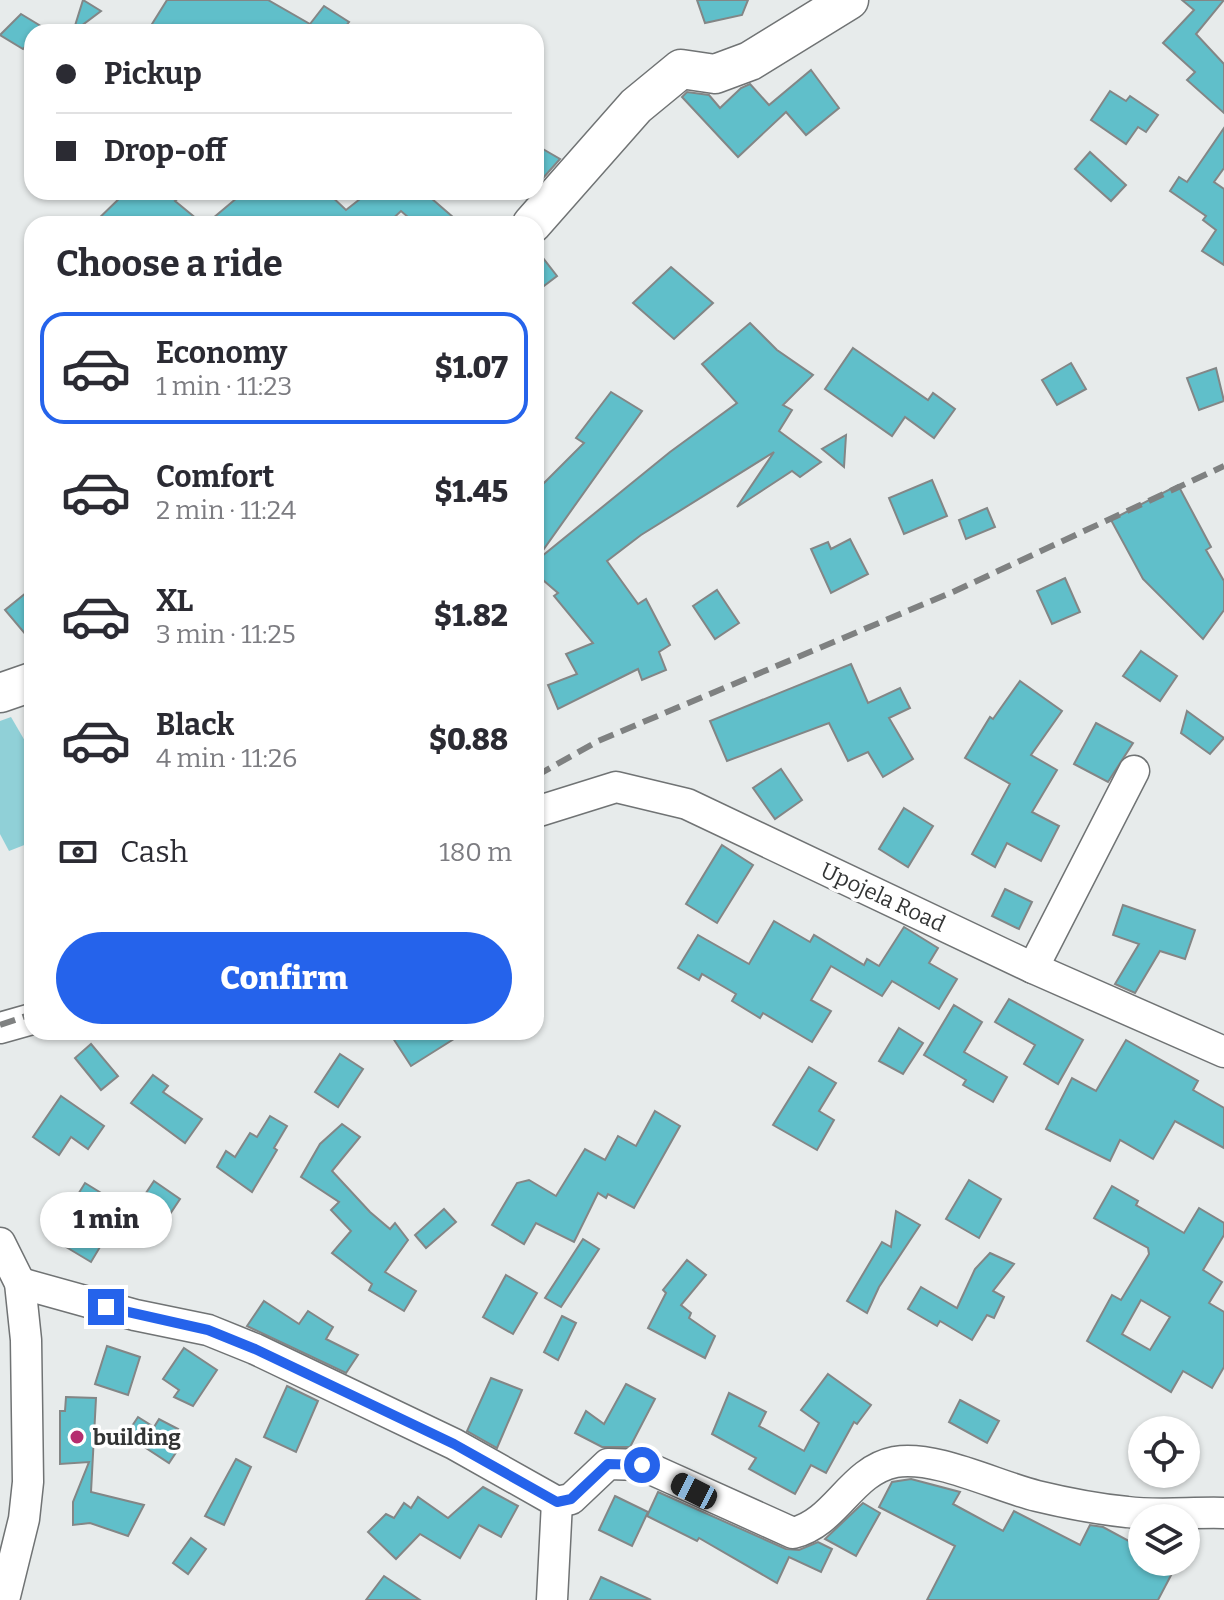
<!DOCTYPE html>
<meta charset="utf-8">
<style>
:root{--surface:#fff;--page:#f2f2f3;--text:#2b2b33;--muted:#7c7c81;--line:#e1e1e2;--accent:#2563eb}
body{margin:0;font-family:Bitter,serif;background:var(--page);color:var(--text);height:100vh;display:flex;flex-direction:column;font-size:30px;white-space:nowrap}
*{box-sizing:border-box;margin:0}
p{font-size:26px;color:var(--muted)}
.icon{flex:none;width:44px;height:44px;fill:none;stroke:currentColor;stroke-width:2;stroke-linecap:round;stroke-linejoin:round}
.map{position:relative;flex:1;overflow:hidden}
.details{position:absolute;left:24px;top:216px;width:520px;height:824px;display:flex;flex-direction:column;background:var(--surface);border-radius:24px;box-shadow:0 2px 6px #0004}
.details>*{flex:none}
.guide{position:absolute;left:24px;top:24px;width:520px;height:176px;border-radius:24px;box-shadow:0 2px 6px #0004;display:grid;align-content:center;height:176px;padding:0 32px;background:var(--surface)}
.tools{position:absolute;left:1128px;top:1416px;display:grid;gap:16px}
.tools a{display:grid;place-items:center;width:72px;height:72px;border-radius:50%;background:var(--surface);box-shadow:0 2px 6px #0004;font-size:40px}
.end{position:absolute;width:36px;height:36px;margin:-18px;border:10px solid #2563eb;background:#fff;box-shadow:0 0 0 4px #fff}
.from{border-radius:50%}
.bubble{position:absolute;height:56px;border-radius:28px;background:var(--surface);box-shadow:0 2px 6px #0004;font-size:26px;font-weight:800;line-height:56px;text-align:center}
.car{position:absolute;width:24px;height:48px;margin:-24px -12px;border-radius:10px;box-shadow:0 0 6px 2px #0007;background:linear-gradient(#222 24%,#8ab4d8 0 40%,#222 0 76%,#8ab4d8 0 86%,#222 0)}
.guide b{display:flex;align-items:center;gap:28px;height:76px;font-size:30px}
.guide b+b{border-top:2px solid var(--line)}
.guide i{width:20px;height:20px;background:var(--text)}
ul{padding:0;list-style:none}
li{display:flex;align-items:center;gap:24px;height:112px;margin:0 16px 12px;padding:0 16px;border:4px solid transparent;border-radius:24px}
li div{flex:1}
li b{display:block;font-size:30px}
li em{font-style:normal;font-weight:800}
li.current{border-color:var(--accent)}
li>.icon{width:72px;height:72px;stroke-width:1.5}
h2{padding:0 32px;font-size:36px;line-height:96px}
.pay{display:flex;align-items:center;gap:20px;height:88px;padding:0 32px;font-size:30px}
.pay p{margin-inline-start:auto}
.cta{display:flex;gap:16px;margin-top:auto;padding:16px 32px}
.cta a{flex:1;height:92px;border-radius:48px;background:var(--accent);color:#fff;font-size:32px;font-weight:800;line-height:92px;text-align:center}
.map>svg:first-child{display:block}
.green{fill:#90d0d7}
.building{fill:#60bfca;stroke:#838686;stroke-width:2;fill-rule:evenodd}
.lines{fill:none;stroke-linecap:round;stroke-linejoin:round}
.minor-casing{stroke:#707374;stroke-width:33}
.major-casing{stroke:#707374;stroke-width:41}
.minor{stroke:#fff;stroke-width:30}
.major{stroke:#fff;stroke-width:38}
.rail{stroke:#7f8181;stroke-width:6;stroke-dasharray:16 8;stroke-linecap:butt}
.route{stroke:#2563eb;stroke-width:10}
.poi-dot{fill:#b52d6f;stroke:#fff;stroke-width:3}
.labels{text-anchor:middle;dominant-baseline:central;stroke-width:7;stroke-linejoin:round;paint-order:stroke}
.street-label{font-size:22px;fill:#333535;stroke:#fff}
.poi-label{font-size:22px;font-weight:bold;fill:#333535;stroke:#fff;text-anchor:start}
</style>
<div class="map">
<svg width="1224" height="1600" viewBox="0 0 1224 1600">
<rect width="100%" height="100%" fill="#e7ebeb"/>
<polygon class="green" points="11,717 32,753 32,842 9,851 0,834 0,721"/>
<g class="building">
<polygon points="83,0 101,11 73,32"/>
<polygon points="167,0 268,0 310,24 324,6 349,22 341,32 147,32"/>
<polygon points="697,0 748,0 742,15 705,23"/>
<polygon points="1182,0 1224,0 1196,34 1224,64 1224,113 1187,80 1195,72 1163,43 1194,10"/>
<polygon points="21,14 44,28 32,32 32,40 23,49 0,35"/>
<polygon points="811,70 839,108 806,135 786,112 738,157 682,97 687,92 709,95 720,108 741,88 750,84 769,105"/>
<polygon points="1110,91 1126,101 1130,96 1158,115 1146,132 1138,127 1126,144 1091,120"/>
<polygon points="1224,128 1224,168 1214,182 1224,189 1224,265 1202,251 1216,230 1203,220 1206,216 1170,191 1179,177 1187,182"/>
<polygon points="536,145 560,159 536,186"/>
<polygon points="1090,152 1126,185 1111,201 1075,169"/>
<polygon points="126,192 186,192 175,201 203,224 93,224"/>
<polygon points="244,192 327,192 346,210 369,192 424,192 461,224 416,224 401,211 387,224 206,224"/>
<polygon points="536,249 557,276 536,292"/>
<polygon points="671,267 713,303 674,339 633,303"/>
<polygon points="750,323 777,350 813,375 783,405 792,410 779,431 821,462 800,477 792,471 737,507 774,452 641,535 607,561 638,604 646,599 670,645 659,652 666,670 642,680 638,669 558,709 548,685 577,674 566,654 593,643 554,596 558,593 536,574 536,561 670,452 737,403 702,364"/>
<polygon points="853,348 928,400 933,393 955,409 934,438 905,417 892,436 825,389"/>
<polygon points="1071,363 1086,389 1057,405 1042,380"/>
<polygon points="1216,368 1224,401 1199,410 1187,378"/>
<polygon points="611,392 642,411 536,560 536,491 584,443 576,438"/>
<polygon points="846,435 844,467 822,449"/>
<polygon points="932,480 947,516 904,534 889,498"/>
<polygon points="1178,485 1211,547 1206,550 1224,581 1224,610 1203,639 1143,579 1111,520"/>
<polygon points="987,508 995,527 966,539 959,520"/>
<polygon points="850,539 868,574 831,593 811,549 828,542 831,549"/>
<polygon points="1065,578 1080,612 1052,624 1037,591"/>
<polygon points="32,588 32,642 5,610"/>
<polygon points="717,590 739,623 715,639 693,606"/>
<polygon points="1141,651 1177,676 1160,701 1123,676"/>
<polygon points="851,664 868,703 900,688 910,708 889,718 913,759 883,777 868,752 848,761 829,723 727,761 710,721"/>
<polygon points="1020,681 1062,711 1031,755 1057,770 1032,812 1059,826 1041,861 1007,843 995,867 972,854 1010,784 965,758 990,717 993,719"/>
<polygon points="1187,711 1224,738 1210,754 1181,733"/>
<polygon points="1096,723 1133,743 1108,782 1074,764"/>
<polygon points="781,769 802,800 775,819 753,788"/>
<polygon points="904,808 933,826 908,867 879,849"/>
<polygon points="722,845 753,865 717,923 686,904"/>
<polygon points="1005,889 1032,902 1019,929 992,916"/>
<polygon points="1123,905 1195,930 1185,959 1160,951 1135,993 1115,984 1139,944 1113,935"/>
<polygon points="774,921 810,942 814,935 864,965 867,959 879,966 904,927 938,948 929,963 957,979 939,1009 892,981 882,996 831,966 811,1000 831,1011 812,1042 763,1013 760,1018 732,1001 736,994 702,974 699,980 678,968 698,935 749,964"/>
<polygon points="1009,999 1083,1040 1058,1084 1024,1064 1035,1045 995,1022"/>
<polygon points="954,1005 982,1022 964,1052 1007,1077 993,1102 963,1085 966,1080 924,1055"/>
<polygon points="899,1028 923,1043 903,1074 879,1061"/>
<polygon points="389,1032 465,1032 411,1066"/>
<polygon points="1126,1040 1198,1081 1193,1090 1224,1108 1224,1148 1175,1121 1153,1159 1120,1140 1110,1161 1046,1129 1072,1078 1096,1091"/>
<polygon points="91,1044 118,1076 101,1090 75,1058"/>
<polygon points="340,1054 363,1069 338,1107 315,1092"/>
<polygon points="809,1067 836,1083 819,1111 834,1120 817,1150 773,1125"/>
<polygon points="153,1075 168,1086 163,1092 202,1119 185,1143 131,1103"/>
<polygon points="61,1096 104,1126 88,1149 71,1137 59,1155 33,1137"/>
<polygon points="655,1111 680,1126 634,1208 608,1194 606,1198 598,1193 574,1242 536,1223 524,1244 492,1225 517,1183 529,1180 556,1196 585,1149 605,1160 618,1136 636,1146"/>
<polygon points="270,1116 287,1126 274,1148 277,1150 252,1192 217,1167 226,1151 235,1157 250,1133 257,1137"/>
<polygon points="342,1124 360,1137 332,1171 370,1212 390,1229 395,1223 408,1240 385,1272 416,1291 404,1311 369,1290 372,1284 332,1253 351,1231 331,1210 339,1202 301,1177 320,1144"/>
<polygon points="969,1180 1001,1199 979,1238 946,1219"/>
<polygon points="154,1181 180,1199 166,1220 140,1202"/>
<polygon points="85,1183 124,1207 91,1262 51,1238"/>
<path d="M1112,1186l26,15 -2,4 48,28 15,-25 25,15v12l-21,35 19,12 -13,21 15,9v55l-12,21 -29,-17 -12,21 -84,-51 25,-46 9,5 28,-46 -1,-6 -54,-30zM1141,1300l29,17 -20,33 -28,-16z"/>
<polygon points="444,1209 456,1222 426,1248 415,1235"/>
<polygon points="896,1211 920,1225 879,1287 867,1313 847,1301 882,1242 891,1247"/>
<polygon points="583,1239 599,1249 561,1307 545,1298"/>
<polygon points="990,1253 1014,1264 993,1291 1004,1297 994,1318 987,1315 972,1340 940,1321 937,1326 908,1309 921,1287 957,1308 975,1269"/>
<polygon points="687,1260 706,1275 681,1305 691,1313 689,1318 715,1336 705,1358 648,1328 666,1293 663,1290"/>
<polygon points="506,1275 537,1293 513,1334 483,1317"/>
<polygon points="264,1301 299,1324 308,1311 333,1327 326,1339 358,1355 346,1373 247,1326"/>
<polygon points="562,1316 576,1323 558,1360 544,1352"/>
<polygon points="107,1346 140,1357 128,1395 95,1384"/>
<polygon points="184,1348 217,1370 193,1406 174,1397 179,1390 163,1379"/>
<polygon points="828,1374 871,1405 857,1424 854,1422 826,1473 811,1465 795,1494 749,1469 756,1458 712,1434 729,1393 766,1412 759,1426 804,1451 819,1423 801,1410"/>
<polygon points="491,1378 522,1390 497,1448 467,1431"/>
<polygon points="626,1384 655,1399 630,1447 602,1447 575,1433 586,1411 604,1424"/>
<polygon points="287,1386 318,1401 296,1452 264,1437"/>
<polygon points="66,1397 96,1398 91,1492 144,1505 128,1536 90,1523 73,1525 73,1502 89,1462 60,1464 60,1411 65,1411"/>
<polygon points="960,1400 999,1421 987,1443 949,1422"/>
<polygon points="138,1417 154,1427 159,1419 178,1429 172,1439 181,1445 169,1463 126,1435"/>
<polygon points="236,1459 251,1467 224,1525 205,1516"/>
<polygon points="911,1479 960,1492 953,1504 1003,1531 1014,1511 1080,1545 1090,1525 1103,1527 1142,1548 1142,1562 1178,1562 1158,1600 927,1600 955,1546 879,1507 892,1482"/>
<polygon points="483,1487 518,1506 501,1537 479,1525 460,1558 420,1534 396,1559 368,1532 386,1514 394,1518 404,1503 411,1508 418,1497 448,1518"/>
<polygon points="658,1492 786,1549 799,1550 818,1542 832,1549 821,1572 789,1557 777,1583 699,1538 697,1541 647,1516"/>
<polygon points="615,1496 648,1512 632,1546 599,1530"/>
<polygon points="863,1503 880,1513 856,1556 825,1539"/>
<polygon points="191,1538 206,1549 188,1574 173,1563"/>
<polygon points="384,1576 420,1600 366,1600"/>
<polygon points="601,1577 651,1600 590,1600"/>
</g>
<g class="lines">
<g class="minor-casing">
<g id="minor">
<polyline points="536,812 616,787 687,804 1033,968 1224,1052"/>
<polyline points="1033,968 1134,771"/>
<polyline points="0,1028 32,1019"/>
<polyline points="0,1243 20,1283 26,1340 28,1482 24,1519 4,1600"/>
<path d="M20,1283l115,32 73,15 47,19 199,95 103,58 14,-3 37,-35 34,1 151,68c44,-11 57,-62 102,-71 41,-7 101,24 142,34 29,7 60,13 90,16 31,4 65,0 97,1"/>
<polyline points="552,1600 557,1502"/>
</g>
</g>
<g class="major-casing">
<g id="major">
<polyline points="532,224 636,106 681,69 715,74 750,61 849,0"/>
<polyline points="0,693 32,682"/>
</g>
</g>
<use href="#minor" class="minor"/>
<use href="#major" class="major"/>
<g class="rail">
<polyline points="536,776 598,741 955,591 1224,466"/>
<polyline points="0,1025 32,1014"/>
</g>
</g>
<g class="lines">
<polyline class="route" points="106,1307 208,1330 255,1349 454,1444 557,1502 571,1499 608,1464 642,1465"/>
</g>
<circle class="poi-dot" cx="77" cy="1437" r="8"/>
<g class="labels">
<g class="street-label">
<text transform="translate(883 897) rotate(25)">Upojela Road</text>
</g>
<g class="poi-label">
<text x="93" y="1437">building</text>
</g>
</g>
</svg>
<div class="tools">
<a><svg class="icon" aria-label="locate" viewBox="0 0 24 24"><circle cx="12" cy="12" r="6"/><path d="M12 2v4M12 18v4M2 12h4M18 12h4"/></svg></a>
<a><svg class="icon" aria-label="layers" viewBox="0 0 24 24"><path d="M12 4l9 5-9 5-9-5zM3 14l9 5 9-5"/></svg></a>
</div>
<i class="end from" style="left:642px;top:1465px"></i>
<i class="end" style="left:106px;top:1307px"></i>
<div class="bubble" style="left:40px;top:1192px;width:132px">1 min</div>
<i class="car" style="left:694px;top:1491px;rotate:297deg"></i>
<div class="guide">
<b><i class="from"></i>Pickup</b>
<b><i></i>Drop-off</b>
</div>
<section class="details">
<h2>Choose a ride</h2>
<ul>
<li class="current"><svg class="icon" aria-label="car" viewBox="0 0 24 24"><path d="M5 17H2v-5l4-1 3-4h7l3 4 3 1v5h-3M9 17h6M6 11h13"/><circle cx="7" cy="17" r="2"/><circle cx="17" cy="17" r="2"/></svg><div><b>Economy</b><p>1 min · 11:23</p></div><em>$1.07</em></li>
<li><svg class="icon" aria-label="car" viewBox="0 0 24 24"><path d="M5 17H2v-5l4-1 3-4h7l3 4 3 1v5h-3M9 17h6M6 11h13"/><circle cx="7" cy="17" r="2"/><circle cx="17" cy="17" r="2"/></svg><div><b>Comfort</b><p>2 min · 11:24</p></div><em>$1.45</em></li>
<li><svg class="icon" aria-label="car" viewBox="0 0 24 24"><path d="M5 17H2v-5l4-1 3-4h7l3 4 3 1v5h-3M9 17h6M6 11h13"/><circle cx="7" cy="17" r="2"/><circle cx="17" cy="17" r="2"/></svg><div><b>XL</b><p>3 min · 11:25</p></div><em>$1.82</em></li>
<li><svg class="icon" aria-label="car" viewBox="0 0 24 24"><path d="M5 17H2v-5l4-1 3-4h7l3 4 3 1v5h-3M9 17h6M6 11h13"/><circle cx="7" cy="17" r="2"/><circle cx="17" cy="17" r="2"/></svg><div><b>Black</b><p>4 min · 11:26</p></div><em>$0.88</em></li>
</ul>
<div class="pay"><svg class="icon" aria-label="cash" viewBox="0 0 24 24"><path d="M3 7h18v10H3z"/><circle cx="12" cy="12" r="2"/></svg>Cash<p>180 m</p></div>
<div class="cta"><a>Confirm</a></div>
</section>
</div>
